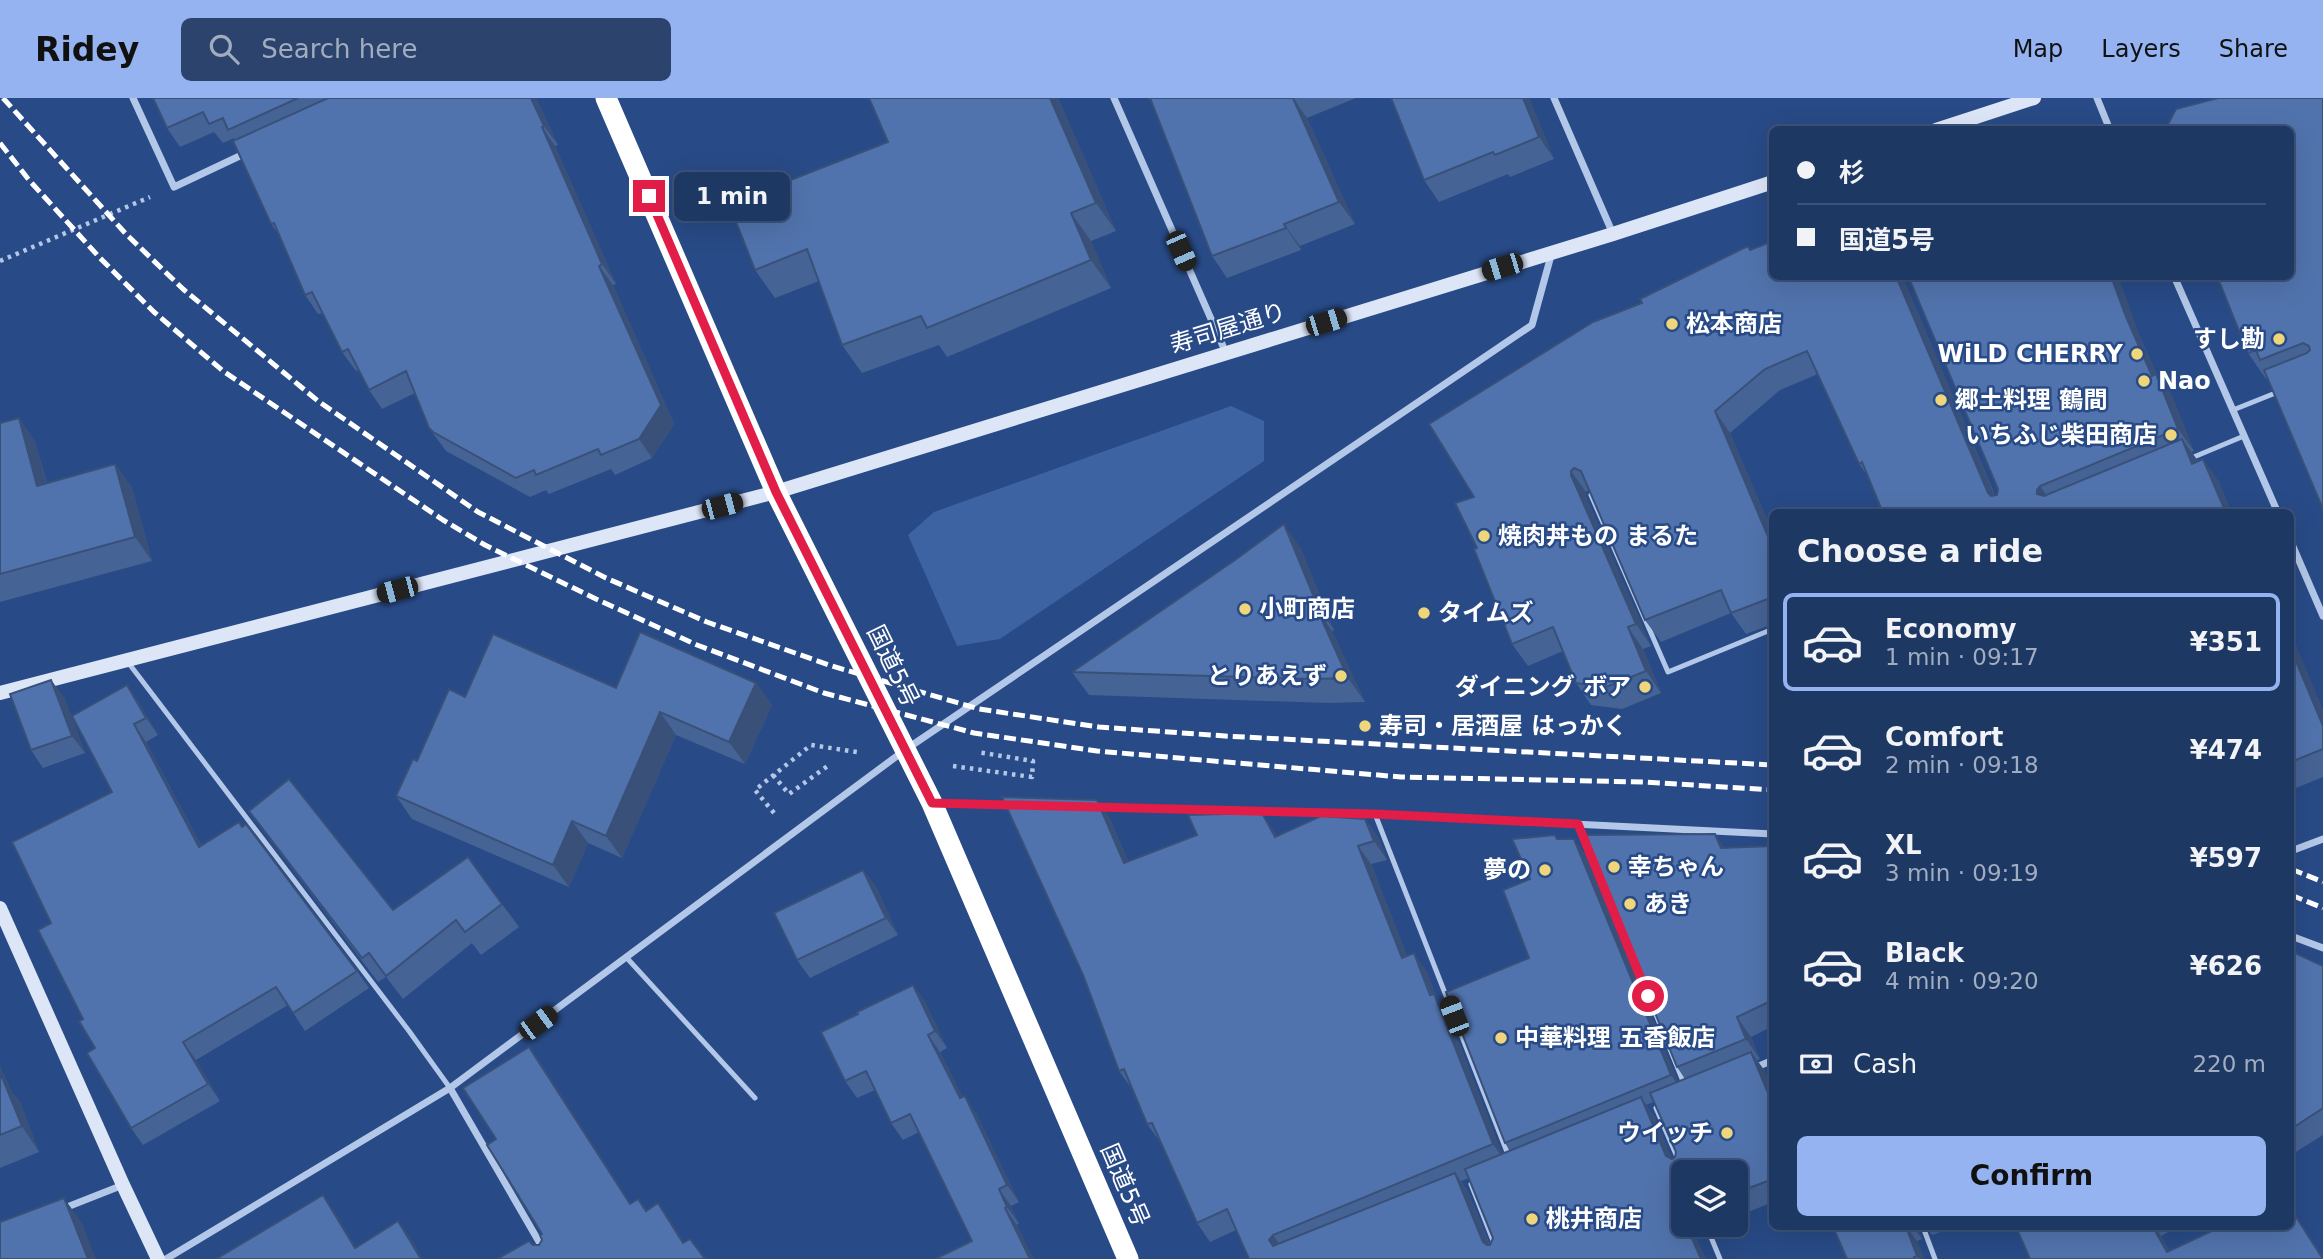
<!DOCTYPE html>
<meta charset="utf-8">
<style>
:root{--surface:#1e3864;--page:#2b436d;--text:#f1f3f6;--muted:#a1acbf;--line:#3c5278;--accent:#95b2f1}
body{margin:0;font-family:"DejaVu Sans","Noto Sans JP",sans-serif;background:var(--page);color:var(--text);height:100vh;display:flex;flex-direction:column;font-size:26px;white-space:nowrap}
*{box-sizing:border-box;margin:0}
p{font-size:23px;color:var(--muted)}
.icon{flex:none;width:38px;height:38px;fill:none;stroke:currentColor;stroke-width:2;stroke-linecap:round;stroke-linejoin:round}
.map{position:relative;flex:1;overflow:hidden}
.side{position:absolute;left:1769px;top:411px;width:525px;height:721px;display:flex;flex-direction:column;background:var(--surface);border-radius:10px;box-shadow:0 7px 28px #0002,0 0 0 2px var(--line)}
.side>*{flex:none}
.guide{position:absolute;left:1769px;top:28px;width:525px;height:154px;border-radius:10px;box-shadow:0 7px 28px #0002,0 0 0 2px var(--line);display:grid;align-content:center;height:154px;padding:0 28px;background:var(--surface)}
.tools{position:absolute;left:1671px;top:1062px;display:grid;gap:14px}
.tools a{display:grid;place-items:center;width:77px;height:77px;border-radius:10px;background:var(--surface);box-shadow:0 7px 28px #0002,0 0 0 2px var(--line);font-size:35px}
.end{position:absolute;width:32px;height:32px;margin:-16px;border:9px solid #e11d48;background:#fff;box-shadow:0 0 0 4px #fff}
.from{border-radius:50%}
.bubble{position:absolute;height:49px;border-radius:10px;background:var(--surface);box-shadow:0 7px 28px #0002,0 0 0 2px var(--line);font-size:23px;font-weight:700;line-height:49px;text-align:center}
.car{position:absolute;width:21px;height:42px;margin:-21px -10px;border-radius:9px;box-shadow:0 0 5px 2px #0007;background:linear-gradient(#222 24%,#8ab4d8 0 40%,#222 0 76%,#8ab4d8 0 86%,#222 0)}
.guide b{display:flex;align-items:center;gap:24px;height:66px;font-size:26px}
.guide b+b{border-top:2px solid var(--line)}
.guide i{width:18px;height:18px;background:var(--text)}
ul{padding:0;list-style:none}
li{display:flex;align-items:center;gap:21px;height:98px;margin:0 14px 10px;padding:0 14px;border:4px solid transparent;border-radius:10px}
li div{flex:1}
li b{display:block;font-size:26px}
li em{font-style:normal;font-weight:700}
li.selected{border-color:var(--accent)}
li>.icon{width:63px;height:63px;stroke-width:1.5}
h2{padding:0 28px;font-size:32px;line-height:84px}
.pay{display:flex;align-items:center;gap:18px;height:77px;padding:0 28px;font-size:26px}
.pay p{margin-inline-start:auto}
.primary-button{display:flex;gap:14px;margin-top:auto;padding:14px 28px}
.primary-button a{flex:1;height:80px;border-radius:10px;background:var(--accent);color:#111;font-size:28px;font-weight:700;line-height:80px;text-align:center}
header{display:flex;align-items:center;gap:42px;box-sizing:border-box;height:98px;padding:0 35px;background:var(--accent);color:#111}
header strong{font-size:33px}
nav{display:flex;gap:38px;margin-inline-start:auto;font-size:24px}
.search{width:490px;height:63px;background:var(--page);display:flex;align-items:center;gap:18px;box-sizing:border-box;padding:0 24px;border-radius:10px;color:var(--muted);font-size:26px}
.map>svg:first-child{display:block}
.green{fill:#3d63a2}
.lines{fill:none;stroke-linecap:round;stroke-linejoin:round}
.path{stroke:#b3c7e8;stroke-width:4.5;stroke-dasharray:3.5 5;stroke-linecap:butt}
.lane{stroke:#b3c7e8;stroke-width:5}
.street{stroke:#b3c7e8;stroke-width:7}
.secondary{stroke:#dde6f7;stroke-width:14}
.highway{stroke:#fff;stroke-width:21}
.rail{stroke:#fff;stroke-width:5;stroke-dasharray:12 5;stroke-linecap:butt}
.wall{fill:#466395;fill-rule:evenodd}
.shaded-wall{fill:#395079}
.building{fill:#5173ad;stroke:#395079;stroke-width:2}
.route{stroke:#e11d48;stroke-width:9}
.poi-dot{fill:#efd67a;stroke:#284a86;stroke-width:2.5}
.labels{text-anchor:middle;dominant-baseline:central;stroke-width:5;stroke-linejoin:round;paint-order:stroke}
.poi-label{font-size:24px;font-weight:bold;fill:#fff;stroke:#284a86;text-anchor:start}
.street-label{font-size:24px;fill:#fff;stroke:#284a86}
</style>
<header>
<strong>Ridey</strong>
<div class="search"><svg class="icon" aria-label="search" viewBox="0 0 24 24"><circle cx="10" cy="10" r="6"/><path d="M15 15l6 6"/></svg>Search here</div>
<nav><a>Map</a><a>Layers</a><a>Share</a></nav>
</header>
<div class="map">
<svg width="2323" height="1161" viewBox="0 0 2323 1161">
<rect width="100%" height="100%" fill="#284a86"/>
<polygon class="green" points="1231,308 1264,323 1264,363 1000,541 957,548 908,437 934,414"/>
<g class="lines">
<g class="path">
<polyline points="0,163 150,99"/>
<polyline points="953,668 1032,679 1033,663 977,654"/>
<polyline points="773,677 789,696 829,667"/>
<polyline points="774,715 755,692 811,647 857,654"/>
</g>
<g class="lane">
<polyline points="2233,312 2278,294"/>
<polyline points="2189,361 2244,338"/>
<polyline points="1591,397 1668,574 1773,531"/>
<polyline points="127,563 409,933 450,990"/>
<polyline points="1375,716 1509,1059"/>
<polyline points="1578,725 1685,988"/>
<polyline points="626,859 755,1000"/>
<polyline points="1656,1010 1684,1075"/>
<polyline points="1471,1086 1494,1145"/>
<polyline points="1706,1127 1720,1161"/>
<polyline points="1923,1129 1935,1161"/>
</g>
<g class="street">
<polyline points="133,0 174,89 246,55"/>
<polyline points="1114,0 1226,255"/>
<polyline points="1554,0 1613,136"/>
<polyline points="2097,0 2110,32"/>
<polyline points="2174,178 2278,415"/>
<polyline points="2291,444 2323,518"/>
<polyline points="934,705 1013,707"/>
<polyline points="1095,709 1375,716 1773,736"/>
<polyline points="2291,753 2323,741"/>
<polyline points="2291,838 2323,850"/>
<polyline points="1752,971 1773,962"/>
<polyline points="450,990 549,1161"/>
<polyline points="62,1111 123,1087"/>
<polyline points="166,1161 450,990 905,652 1532,227 1552,154"/>
</g>
<g class="secondary">
<polyline points="1936,32 2034,0"/>
<polyline points="0,595 776,394 1613,136 1773,84"/>
<polyline points="0,810 123,1087 158,1161"/>
</g>
<polyline class="highway" points="606,0 776,394 932,705 1128,1161"/>
<g class="rail">
<polyline points="3,0 126,136 183,191 318,303 478,414 606,480 707,524 832,568 979,611 1099,629 1225,638 1773,667"/>
<polyline points="0,45 29,82 100,160 154,214 223,273 443,422 485,447 596,501 697,547 824,595 974,635 1097,653 1401,679 1644,684 1773,692"/>
<polyline points="2291,771 2323,784"/>
<polyline points="2291,797 2323,810"/>
</g>
</g>
<g class="wall">
<polygon points="153,0 536,0 558,47 555,48 616,186 613,187 674,326 652,360 615,377 611,371 549,396 546,392 530,399 446,353 429,330 415,295 382,311 369,292 359,272 356,273 342,254 322,215 318,216 305,197 279,137 271,126 234,40 223,45 214,34 180,49 167,30"/>
<polygon points="1058,0 1116,133 1091,143 1111,190 947,259 939,247 862,275 842,247 819,183 775,200 755,172 888,44"/>
<polygon points="1148,0 1356,0 1307,20 1355,126 1300,148 1301,152 1227,180 1212,158 1153,7"/>
<polygon points="1529,0 1554,61 1510,79 1508,76 1439,104 1424,82"/>
<polygon points="2323,0 2323,411 2268,280 2266,281 2248,255"/>
<polygon points="1748,148 1773,178 1902,178 1995,397 1997,397 2141,241 2157,277 2172,298 2194,353 2191,354 2198,363 2203,361 2218,383 2232,415 1883,415 1867,377 1859,366 1818,276 1780,292 1730,335 1773,436 1773,526 1746,536 1731,515 1661,544 1645,522 1589,392 1586,394 1586,399 1651,548 1643,551 1661,595 1622,611 1591,607 1576,585 1563,553 1528,568 1512,546 1477,450 1474,399 1642,205"/>
<polygon points="19,320 35,344 47,385 115,366 132,390 152,463 0,504 0,325"/>
<polygon points="1300,449 1334,532 1332,533 1365,604 1328,605 1089,597 1072,574"/>
<polygon points="2291,536 2323,613 2323,679 2291,692"/>
<polygon points="756,585 772,607 745,666 676,637 622,760 588,745 569,789 412,721 396,698 417,663 465,599 616,590"/>
<polygon points="127,587 139,605 158,637 146,644 201,747 242,729 357,873 369,890 305,933 288,907 196,962 220,1003 143,1047 131,1030 83,921 51,825 112,694"/>
<polygon points="64,599 85,655 43,670 31,652"/>
<path d="M1097,702l13,19 18,42 134,-48 15,23 88,-17 13,18 9,23 -16,4 36,92 20,16 10,27 10,13 55,142 8,-3 -5,-8 24,-185 1,-79 25,-44 3,4 27,15 93,228 7,-3 -8,-12 48,-219 48,-2v180l-22,11 9,22 -3,1 7,10 9,21v111l-37,15v-45h-52v53h17l2,5 -9,4 12,25h-457l-13,-29 -26,12 -13,-19 -36,-80 -14,-19 -15,-35 -13,-18zM1654,1004l22,50 -1,5 -3,2 -18,-43 -8,-11zM1469,1080l24,60 -3,7 -22,-53 -7,-11z"/>
<polygon points="249,713 393,812 502,806 519,829 481,857 472,845 403,901 386,879 378,884 266,736"/>
<polygon points="863,772 876,789 898,837 810,880 797,862"/>
<polygon points="2291,853 2323,868 2323,1037 2291,1057"/>
<polygon points="913,887 925,904 947,950 940,954 962,999 976,1015 1019,1104 1011,1108 1019,1126 972,1143 919,1034 903,1042 891,1025 875,992 857,1000 845,983"/>
<polygon points="0,968 11,993 20,1004 39,1054 0,1070"/>
<polygon points="1833,1129 1918,1129 1922,1141 1917,1143 1924,1161 1847,1161"/>
<polygon points="1926,1129 1954,1129 1932,1137"/>
<polygon points="2016,1129 2177,1129 2161,1138 2169,1152 2323,1159 2030,1161"/>
</g>
<g class="shaded-wall">
<polygon points="531,0 536,0 558,47 544,28"/>
<polygon points="1050,0 1058,0 1116,133 1096,105"/>
<polygon points="1293,0 1307,20 1355,126 1339,104"/>
<polygon points="1523,0 1529,0 1554,61 1539,39"/>
<polygon points="542,29 555,48 616,186 602,166"/>
<polygon points="1071,115 1091,143 1111,190 1091,162"/>
<polygon points="1284,126 1300,148 1301,152 1286,130"/>
<polygon points="599,168 613,187 674,326 652,360 639,341"/>
<polygon points="1896,178 1902,178 1904,181 2002,415 1988,395"/>
<polygon points="2111,178 2118,178 2141,241 2157,277 2172,298 2194,353 2178,331 2152,278 2126,219"/>
<polygon points="1715,313 1730,335 1773,436 1773,447 1769,441"/>
<polygon points="19,320 35,344 54,412 37,388"/>
<polygon points="2182,341 2198,363 2207,387 2192,366"/>
<polygon points="2203,361 2218,383 2232,415 2226,415"/>
<polygon points="115,366 132,390 152,463 135,439"/>
<polygon points="1571,373 1586,394 1586,399 1651,548 1636,526 1571,377"/>
<polygon points="2040,388 2055,410 2037,396 2037,392"/>
<polygon points="1284,426 1300,449 1334,532 1318,509"/>
<polygon points="1316,509 1332,533 1365,604 1348,580"/>
<polygon points="1628,529 1643,551 1661,595 1646,573"/>
<polygon points="2291,536 2323,613 2323,628 2291,551"/>
<polygon points="51,582 64,599 85,655 72,638"/>
<polygon points="756,585 772,607 745,666 729,644"/>
<polygon points="127,587 139,605 158,637 146,620"/>
<polygon points="660,614 676,637 622,760 606,738"/>
<polygon points="134,626 146,644 211,766 199,749"/>
<polygon points="1097,702 1110,721 1137,784 1124,765"/>
<polygon points="1262,715 1275,734 1288,758 1275,739"/>
<polygon points="1365,721 1378,739 1387,762 1374,743"/>
<polygon points="572,723 588,745 569,789 553,767"/>
<polygon points="1715,736 1729,756 1721,750"/>
<polygon points="1574,741 1585,756 1682,993 1671,977"/>
<polygon points="1358,748 1371,766 1415,879 1402,860"/>
<polygon points="863,772 876,789 898,837 886,820"/>
<polygon points="1414,855 1427,874 1437,901 1447,914 1506,1065 1493,1046"/>
<polygon points="913,887 925,904 947,950 935,933"/>
<polygon points="1737,919 1751,939 1760,961 1746,941"/>
<polygon points="928,937 940,954 972,1017 960,1000"/>
<polygon points="183,944 196,962 220,1003 208,986"/>
<polygon points="529,949 543,968 643,1125 630,1106"/>
<polygon points="1751,954 1764,972 1773,993 1773,1007"/>
<polygon points="0,968 11,993 20,1004 39,1054 22,1028 0,981"/>
<polygon points="965,998 976,1015 1019,1104 1007,1087"/>
<polygon points="1641,999 1654,1018 1679,1077 1666,1058"/>
<polygon points="1455,1075 1468,1094 1495,1161 1483,1144"/>
<polygon points="999,1091 1011,1108 1019,1126 1007,1109"/>
<polygon points="323,1097 336,1116 363,1161 355,1150"/>
<polygon points="64,1100 82,1125 96,1161 88,1161"/>
<polygon points="658,1105 672,1124 694,1161 683,1145"/>
<polygon points="1005,1110 1017,1127 1034,1161 1030,1161"/>
<polygon points="398,1123 412,1142 423,1161 421,1161"/>
<polygon points="1686,1127 1688,1127 1694,1136 1706,1161 1701,1161"/>
<polygon points="1906,1129 1907,1129 1917,1143 1924,1161 1919,1161 1917,1158"/>
<polygon points="1913,1129 1918,1129 1922,1141"/>
<polygon points="2153,1129 2155,1129 2161,1138 2174,1161 2167,1154"/>
<polygon points="1273,1137 1286,1155 1282,1161 1269,1142"/>
</g>
<g class="building">
<polygon points="153,0 298,0 228,32 223,20 209,26 203,14 167,30"/>
<polygon points="328,0 531,0 544,28 542,29 602,166 599,168 661,307 639,341 601,357 598,351 536,377 534,372 516,380 433,334 429,330 406,273 369,292 348,251 342,254 312,194 305,197 274,125 271,126 233,43"/>
<polygon points="869,0 1050,0 1096,105 1071,115 1091,162 927,230 921,218 842,247 807,151 755,172 729,106 888,44"/>
<polygon points="1150,0 1293,0 1339,104 1284,126 1286,130 1212,158"/>
<polygon points="1391,0 1523,0 1539,39 1495,57 1493,54 1424,82"/>
<polygon points="2218,0 2323,0 2323,411 2264,272 2307,255 2310,252 2309,248 2303,245 2260,262 2256,252 2248,255 2217,178 2291,178 2291,32 2165,32 2176,11"/>
<polygon points="1773,143 1773,178 1896,178 1988,395 1991,398 1997,397 1998,391 1908,178 2111,178 2126,219 2152,278 2156,276 2178,331 2040,388 2037,392 2037,396 2044,398 2182,341 2192,366 2203,361 2226,415 1883,415 1862,364 1859,366 1807,253 1765,271 1715,313 1769,441 1773,439 1773,499 1731,515 1721,492 1645,522 1581,373 1574,370 1571,373 1571,377 1636,526 1628,529 1646,573 1606,589 1576,585 1553,529 1512,546 1474,451 1477,450 1455,405 1474,399 1429,326 1593,224 1642,205 1640,201 1748,148 1750,152"/>
<polygon points="19,320 37,388 115,366 135,439 0,476 0,325"/>
<polygon points="1284,426 1318,509 1316,509 1348,580 1312,581 1072,574 1235,462"/>
<polygon points="640,534 756,585 729,644 660,614 606,738 572,723 553,767 396,698 413,661 417,663 449,591 465,599 493,536 616,590"/>
<polygon points="2291,551 2323,628 2323,651 2291,664"/>
<polygon points="51,582 72,638 31,652 10,596"/>
<polygon points="127,587 146,620 134,626 199,749 239,724 242,729 246,726 357,873 293,915 276,889 183,944 208,986 131,1030 87,955 95,950 79,923 83,921 38,832 51,825 12,744 112,694 72,618"/>
<polygon points="289,681 393,812 468,759 502,806 465,834 456,822 386,878 369,855 362,860 249,713"/>
<polygon points="1002,699 1097,702 1124,765 1197,737 1188,717 1262,715 1275,739 1321,718 1365,721 1374,743 1358,748 1402,860 1414,855 1430,897 1434,896 1493,1046 1273,1137 1269,1142 1273,1148 1455,1075 1483,1144 1487,1147 1490,1147 1493,1140 1465,1071 1641,999 1666,1058 1672,1061 1675,1059 1676,1054 1650,995 1751,954 1773,1007 1773,1081 1736,1095 1736,1074 1684,1074 1684,1116 1681,1117 1684,1122 1684,1127 1686,1127 1701,1161 1249,1161 1227,1111 1197,1125 1152,1025 1147,1026 1124,971 1119,973 1083,877"/>
<polygon points="1715,736 1721,750 1773,748 1773,902 1737,919 1746,941 1677,969 1583,737"/>
<polygon points="1555,737 1557,741 1574,741 1671,977 1505,1045 1446,894 1529,860 1503,792 1530,781 1512,741"/>
<polygon points="863,772 886,820 797,862 774,815"/>
<polygon points="2291,853 2323,868 2323,1010 2291,1031"/>
<polygon points="913,887 935,933 928,937 960,1000 965,998 1007,1087 999,1091 1007,1109 1005,1110 1030,1161 935,1161 972,1143 910,1016 891,1025 866,973 845,983 821,934 858,916 857,914"/>
<polygon points="529,949 630,1106 638,1101 646,1113 658,1105 683,1145 690,1141 705,1161 497,1161 529,1143 533,1147 539,1147 542,1142 540,1137 542,1136 487,1047 496,1041 463,990"/>
<polygon points="2,979 22,1028 0,1037 0,980"/>
<polygon points="323,1097 355,1150 398,1123 421,1161 216,1161"/>
<polygon points="64,1100 88,1161 0,1161 0,1124"/>
<polygon points="2291,1111 2323,1161 2030,1161 2016,1129 2153,1129 2167,1154 2220,1129 2291,1129"/>
<polygon points="1833,1129 1906,1129 1917,1158 1914,1159 1915,1161 1847,1161"/>
</g>
<g class="lines">
<polyline class="route" points="649,98 776,394 932,705 1375,716 1578,726 1648,898"/>
</g>
<g class="poi-dot">
<circle cx="1672" cy="226" r="7"/>
<circle cx="2279" cy="241" r="7"/>
<circle cx="2137" cy="256" r="7"/>
<circle cx="2144" cy="283" r="7"/>
<circle cx="1941" cy="302" r="7"/>
<circle cx="2171" cy="337" r="7"/>
<circle cx="1484" cy="438" r="7"/>
<circle cx="1245" cy="511" r="7"/>
<circle cx="1424" cy="515" r="7"/>
<circle cx="1341" cy="578" r="7"/>
<circle cx="1645" cy="589" r="7"/>
<circle cx="1365" cy="628" r="7"/>
<circle cx="1614" cy="769" r="7"/>
<circle cx="1545" cy="772" r="7"/>
<circle cx="1630" cy="806" r="7"/>
<circle cx="1501" cy="940" r="7"/>
<circle cx="1727" cy="1035" r="7"/>
<circle cx="1532" cy="1121" r="7"/>
</g>
<g class="labels">
<g class="poi-label">
<text x="1686" y="226">松本商店</text>
<text x="2265" y="241" text-anchor="end">すし勘</text>
<text x="2123" y="256" text-anchor="end">WiLD CHERRY</text>
<text x="2158" y="283">Nao</text>
<text x="1955" y="302">郷土料理 鶴間</text>
<text x="2157" y="337" text-anchor="end">いちふじ柴田商店</text>
<text x="1498" y="438">焼肉丼もの まるた</text>
<text x="1259" y="511">小町商店</text>
<text x="1438" y="515">タイムズ</text>
<text x="1327" y="578" text-anchor="end">とりあえず</text>
<text x="1631" y="589" text-anchor="end">ダイニング ボア</text>
<text x="1379" y="628">寿司・居酒屋 はっかく</text>
<text x="1628" y="769">幸ちゃん</text>
<text x="1531" y="772" text-anchor="end">夢の</text>
<text x="1644" y="806">あき</text>
<text x="1515" y="940">中華料理 五香飯店</text>
<text x="1713" y="1035" text-anchor="end">ウイッチ</text>
<text x="1546" y="1121">桃井商店</text>
</g>
<g class="street-label">
<text transform="translate(1228 230) rotate(-17)">寿司屋通り</text>
<text transform="translate(893 568) rotate(64)">国道5号</text>
<text transform="translate(1125 1087) rotate(67)">国道5号</text>
</g>
</g>
</svg>
<div class="tools">
<a><svg class="icon" aria-label="layers" viewBox="0 0 24 24"><path d="M12 4l9 5-9 5-9-5zM3 14l9 5 9-5"/></svg></a>
</div>
<i class="end from" style="left:1648px;top:898px"></i>
<i class="end" style="left:649px;top:98px"></i>
<div class="bubble" style="left:674px;top:74px;width:116px">1 min</div>
<i class="car" style="left:1181px;top:153px;rotate:156deg"></i>
<i class="car" style="left:1502px;top:169px;rotate:253deg"></i>
<i class="car" style="left:1326px;top:224px;rotate:73deg"></i>
<i class="car" style="left:722px;top:408px;rotate:75deg"></i>
<i class="car" style="left:397px;top:492px;rotate:255deg"></i>
<i class="car" style="left:1454px;top:918px;rotate:339deg"></i>
<i class="car" style="left:538px;top:925px;rotate:54deg"></i>
<div class="guide">
<b><i class="from"></i>杉</b>
<b><i></i>国道5号</b>
</div>
<section class="side">
<h2>Choose a ride</h2>
<ul>
<li class="selected"><svg class="icon" aria-label="car" viewBox="0 0 24 24"><path d="M5 17H2v-5l4-1 3-4h7l3 4 3 1v5h-3M9 17h6M6 11h13"/><circle cx="7" cy="17" r="2"/><circle cx="17" cy="17" r="2"/></svg><div><b>Economy</b><p>1 min · 09:17</p></div><em>¥351</em></li>
<li><svg class="icon" aria-label="car" viewBox="0 0 24 24"><path d="M5 17H2v-5l4-1 3-4h7l3 4 3 1v5h-3M9 17h6M6 11h13"/><circle cx="7" cy="17" r="2"/><circle cx="17" cy="17" r="2"/></svg><div><b>Comfort</b><p>2 min · 09:18</p></div><em>¥474</em></li>
<li><svg class="icon" aria-label="car" viewBox="0 0 24 24"><path d="M5 17H2v-5l4-1 3-4h7l3 4 3 1v5h-3M9 17h6M6 11h13"/><circle cx="7" cy="17" r="2"/><circle cx="17" cy="17" r="2"/></svg><div><b>XL</b><p>3 min · 09:19</p></div><em>¥597</em></li>
<li><svg class="icon" aria-label="car" viewBox="0 0 24 24"><path d="M5 17H2v-5l4-1 3-4h7l3 4 3 1v5h-3M9 17h6M6 11h13"/><circle cx="7" cy="17" r="2"/><circle cx="17" cy="17" r="2"/></svg><div><b>Black</b><p>4 min · 09:20</p></div><em>¥626</em></li>
</ul>
<div class="pay"><svg class="icon" aria-label="cash" viewBox="0 0 24 24"><path d="M3 7h18v10H3z"/><circle cx="12" cy="12" r="2"/></svg>Cash<p>220 m</p></div>
<div class="primary-button"><a>Confirm</a></div>
</section>
</div>
